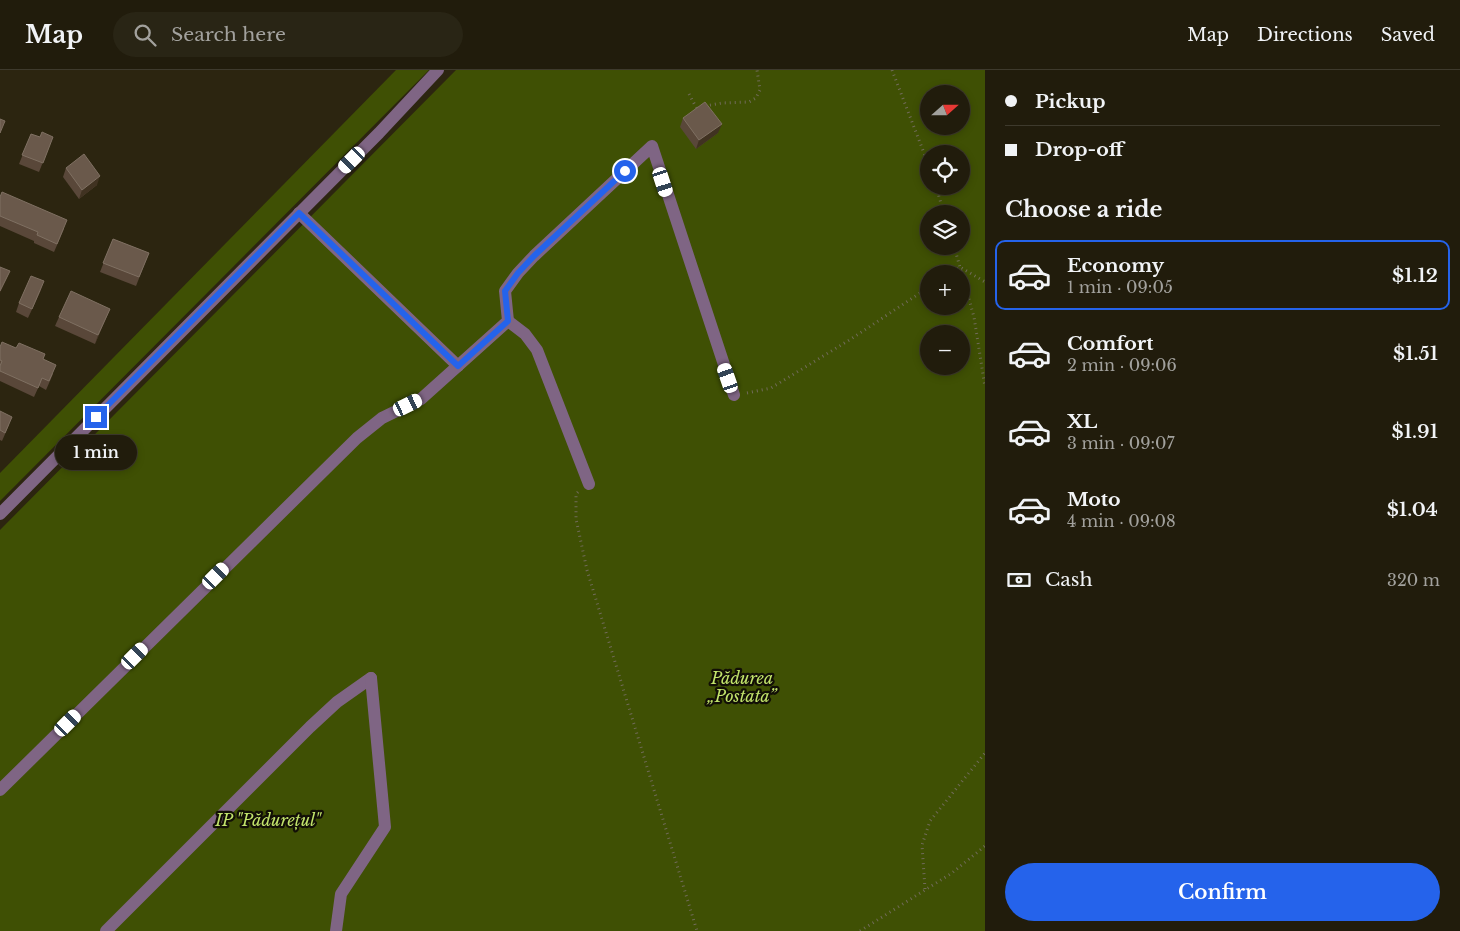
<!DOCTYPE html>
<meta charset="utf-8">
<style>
:root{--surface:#211c0c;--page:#292515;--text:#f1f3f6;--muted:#a2a19d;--line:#3e3a2d;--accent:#2563eb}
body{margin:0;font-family:"Libre Baskerville",serif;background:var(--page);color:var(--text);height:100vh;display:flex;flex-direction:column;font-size:19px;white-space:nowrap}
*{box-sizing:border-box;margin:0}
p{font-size:16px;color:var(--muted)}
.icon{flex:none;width:28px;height:28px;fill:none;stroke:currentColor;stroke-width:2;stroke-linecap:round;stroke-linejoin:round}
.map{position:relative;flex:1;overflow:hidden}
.side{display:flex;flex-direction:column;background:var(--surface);width:475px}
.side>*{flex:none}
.banner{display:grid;align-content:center;height:110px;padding:0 20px;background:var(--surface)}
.needle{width:32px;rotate:69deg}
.tools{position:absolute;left:920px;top:15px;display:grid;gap:10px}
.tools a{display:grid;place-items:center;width:50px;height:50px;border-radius:50%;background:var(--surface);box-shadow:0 2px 8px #0003,0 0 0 1px var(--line);font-size:25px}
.end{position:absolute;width:22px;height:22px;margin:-11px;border:6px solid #2563eb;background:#fff;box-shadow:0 0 0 2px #fff}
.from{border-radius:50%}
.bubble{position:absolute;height:35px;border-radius:18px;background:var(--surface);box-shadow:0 2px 8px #0003,0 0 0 1px var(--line);font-size:16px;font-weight:600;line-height:35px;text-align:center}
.car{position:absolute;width:15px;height:30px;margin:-15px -8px;border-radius:6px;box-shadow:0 0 4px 1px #0007;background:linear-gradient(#fff 24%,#345 0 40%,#fff 0 76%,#345 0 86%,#fff 0)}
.banner b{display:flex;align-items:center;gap:18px;height:48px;font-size:19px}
.banner b+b{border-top:1px solid var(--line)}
.banner i{width:12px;height:12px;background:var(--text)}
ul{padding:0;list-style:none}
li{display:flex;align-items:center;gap:15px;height:70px;margin:0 10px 8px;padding:0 10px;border:2px solid transparent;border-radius:10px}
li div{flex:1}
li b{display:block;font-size:19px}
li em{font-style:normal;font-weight:600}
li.selected{border-color:var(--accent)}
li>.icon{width:45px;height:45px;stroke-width:1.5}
h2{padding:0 20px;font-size:22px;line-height:60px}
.pay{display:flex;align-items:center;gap:12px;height:55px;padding:0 20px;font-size:19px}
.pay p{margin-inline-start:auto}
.button{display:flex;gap:10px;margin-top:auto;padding:10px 20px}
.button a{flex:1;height:58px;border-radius:30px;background:var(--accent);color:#fff;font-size:20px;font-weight:600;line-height:58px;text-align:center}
header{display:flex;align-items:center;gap:30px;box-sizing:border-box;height:70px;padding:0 25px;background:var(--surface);border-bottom:1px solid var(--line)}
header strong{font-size:24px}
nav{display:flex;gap:28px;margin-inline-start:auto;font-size:18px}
.search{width:350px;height:45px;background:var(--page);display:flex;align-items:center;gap:12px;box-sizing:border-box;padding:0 18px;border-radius:28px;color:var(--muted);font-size:19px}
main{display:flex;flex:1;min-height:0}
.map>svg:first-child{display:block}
.green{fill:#3f5004;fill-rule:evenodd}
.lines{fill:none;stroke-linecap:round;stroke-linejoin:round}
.path{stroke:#716b59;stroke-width:3;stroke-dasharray:1 4;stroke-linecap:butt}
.minor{stroke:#7f6584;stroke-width:12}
.wall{fill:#594739}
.shaded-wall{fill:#403221}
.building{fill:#6a594b;stroke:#7f7062}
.route{stroke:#2563eb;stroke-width:6}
.labels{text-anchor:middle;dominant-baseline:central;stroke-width:4.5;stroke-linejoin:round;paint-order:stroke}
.park-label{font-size:16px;font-style:italic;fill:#c3e56c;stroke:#120f06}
</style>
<header>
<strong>Map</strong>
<div class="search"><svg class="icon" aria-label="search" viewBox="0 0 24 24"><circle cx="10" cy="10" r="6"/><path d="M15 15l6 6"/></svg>Search here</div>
<nav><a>Map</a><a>Directions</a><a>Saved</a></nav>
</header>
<main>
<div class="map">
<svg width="985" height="861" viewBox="0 0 985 861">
<rect width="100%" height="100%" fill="#2c2510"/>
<g class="green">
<polygon points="396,0 429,0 0,431 0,403"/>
<path d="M456,0h529v861h-985v-401zM929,24h32v32h-32zM929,84h32v32h-32zM929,144h32v32h-32zM929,204h32v32h-32zM929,264h32v32h-32z"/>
</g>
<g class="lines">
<g class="path">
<polyline points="892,0 929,96"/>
<polyline points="689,24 697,39 699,38"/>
<polyline points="705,36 722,33 749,32 756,28 760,20 757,0"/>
<polyline points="936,116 944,144"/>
<polyline points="954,176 974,247 985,317"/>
<polyline points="949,204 960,197 985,212"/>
<polyline points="747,323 771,318 851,269 929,217"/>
<polyline points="578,422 576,424 576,449 587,500 697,861"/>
<polyline points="925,819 922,775 930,751 985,683"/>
<polyline points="860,861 952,803 985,776"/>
</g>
<g class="minor">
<polyline points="299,143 458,296"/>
<polyline points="508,251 525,264 537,280 589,414"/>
<polyline points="0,444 379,63 438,0"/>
<polyline points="0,720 357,368 382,348 421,329 508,251 505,221 518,203 534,186 652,76 734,325"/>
<polyline points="106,861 310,657 337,632 371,608"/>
<polyline points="336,861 341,824 385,757 371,608"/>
</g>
</g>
<g class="wall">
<polygon points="683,48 718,63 696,79 680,57"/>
<polygon points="31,64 40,67 53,67 39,102 19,94"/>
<polygon points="66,98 97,115 79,129 63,107"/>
<polygon points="0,127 64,159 54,182 34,173 34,171 0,156"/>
<polygon points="113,169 149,183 136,216 100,202"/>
<polygon points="41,220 28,248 16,242 19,233"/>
<polygon points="110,239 95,274 55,256 59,247"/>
<polygon points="0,277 16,278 45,284 43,289 53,304 46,320 39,316 34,327 0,311"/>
<polygon points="0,341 9,355 2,371 0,370"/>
</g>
<g class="shaded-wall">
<polygon points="722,54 718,63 696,79 699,70"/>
<polygon points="100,106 97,115 79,129 82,120"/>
<polygon points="10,201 6,210 0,223 0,221"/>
<polygon points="44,211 41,220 28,248 32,239"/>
<polygon points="110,239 106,248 95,274 98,265"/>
</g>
<g class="building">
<polygon points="705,32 722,54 699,70 683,48"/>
<polygon points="0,49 5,51 0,63"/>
<polygon points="42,62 53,67 43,93 22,85 31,64 40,67"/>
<polygon points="84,84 100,106 82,120 66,98"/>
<polygon points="2,122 67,150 57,174 37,165 38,162 0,146 0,127"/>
<polygon points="113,169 149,183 139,207 103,193"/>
<polygon points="0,197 10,201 0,221"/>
<polygon points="31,206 44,211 32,239 19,233"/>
<polygon points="71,221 110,239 98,265 59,247"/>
<polygon points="2,272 16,278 19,273 45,284 43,289 56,295 49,311 42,308 38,318 0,301 0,296 2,291 0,290 0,277"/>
<polygon points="0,341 12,347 5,363 0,360"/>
</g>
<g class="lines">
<polyline class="route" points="96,347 299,143 458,296 508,251 505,221 518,203 534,186 625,101"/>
</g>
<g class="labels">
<g class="park-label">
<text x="742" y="608">Pădurea<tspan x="742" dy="18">„Postata”</tspan></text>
<text x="268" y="750">IP "Pădurețul"</text>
</g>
</g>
</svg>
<div class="tools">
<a><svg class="needle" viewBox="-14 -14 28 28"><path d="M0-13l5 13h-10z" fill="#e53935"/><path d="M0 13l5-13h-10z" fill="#a2a19d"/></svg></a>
<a><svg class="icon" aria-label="locate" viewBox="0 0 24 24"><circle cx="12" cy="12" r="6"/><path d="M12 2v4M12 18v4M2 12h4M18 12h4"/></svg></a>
<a><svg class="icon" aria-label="layers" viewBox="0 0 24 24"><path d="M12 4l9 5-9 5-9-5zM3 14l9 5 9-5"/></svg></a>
<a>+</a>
<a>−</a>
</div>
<i class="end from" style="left:625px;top:101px"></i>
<i class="end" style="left:96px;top:347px"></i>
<div class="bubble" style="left:55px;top:365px;width:82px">1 min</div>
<i class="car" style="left:352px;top:90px;rotate:225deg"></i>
<i class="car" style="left:663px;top:112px;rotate:162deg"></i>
<i class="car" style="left:728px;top:308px;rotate:341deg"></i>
<i class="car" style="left:408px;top:335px;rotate:64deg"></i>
<i class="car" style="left:216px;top:506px;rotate:45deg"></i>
<i class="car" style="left:135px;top:586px;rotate:45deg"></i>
<i class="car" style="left:68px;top:653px;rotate:45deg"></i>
</div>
<section class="side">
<div class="banner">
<b><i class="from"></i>Pickup</b>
<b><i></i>Drop-off</b>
</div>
<h2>Choose a ride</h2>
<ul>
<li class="selected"><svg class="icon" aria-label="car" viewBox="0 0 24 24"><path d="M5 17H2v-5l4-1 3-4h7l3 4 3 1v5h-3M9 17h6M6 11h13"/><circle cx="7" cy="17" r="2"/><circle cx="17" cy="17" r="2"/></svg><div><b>Economy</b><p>1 min · 09:05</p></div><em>$1.12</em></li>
<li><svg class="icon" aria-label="car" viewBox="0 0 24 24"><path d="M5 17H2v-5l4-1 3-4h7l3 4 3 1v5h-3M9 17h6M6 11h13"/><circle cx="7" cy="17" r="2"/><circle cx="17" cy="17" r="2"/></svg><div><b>Comfort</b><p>2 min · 09:06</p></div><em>$1.51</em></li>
<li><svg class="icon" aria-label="car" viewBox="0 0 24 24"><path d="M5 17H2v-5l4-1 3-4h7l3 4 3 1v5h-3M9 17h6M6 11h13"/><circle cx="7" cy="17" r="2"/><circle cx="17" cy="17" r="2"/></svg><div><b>XL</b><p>3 min · 09:07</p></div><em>$1.91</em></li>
<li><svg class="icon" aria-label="car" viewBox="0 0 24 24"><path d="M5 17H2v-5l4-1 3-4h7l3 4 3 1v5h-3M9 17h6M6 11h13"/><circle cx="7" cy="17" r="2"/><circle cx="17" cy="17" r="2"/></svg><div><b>Moto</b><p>4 min · 09:08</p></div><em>$1.04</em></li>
</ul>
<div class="pay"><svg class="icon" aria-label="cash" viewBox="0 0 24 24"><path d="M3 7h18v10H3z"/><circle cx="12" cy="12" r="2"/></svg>Cash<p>320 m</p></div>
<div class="button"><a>Confirm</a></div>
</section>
</main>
